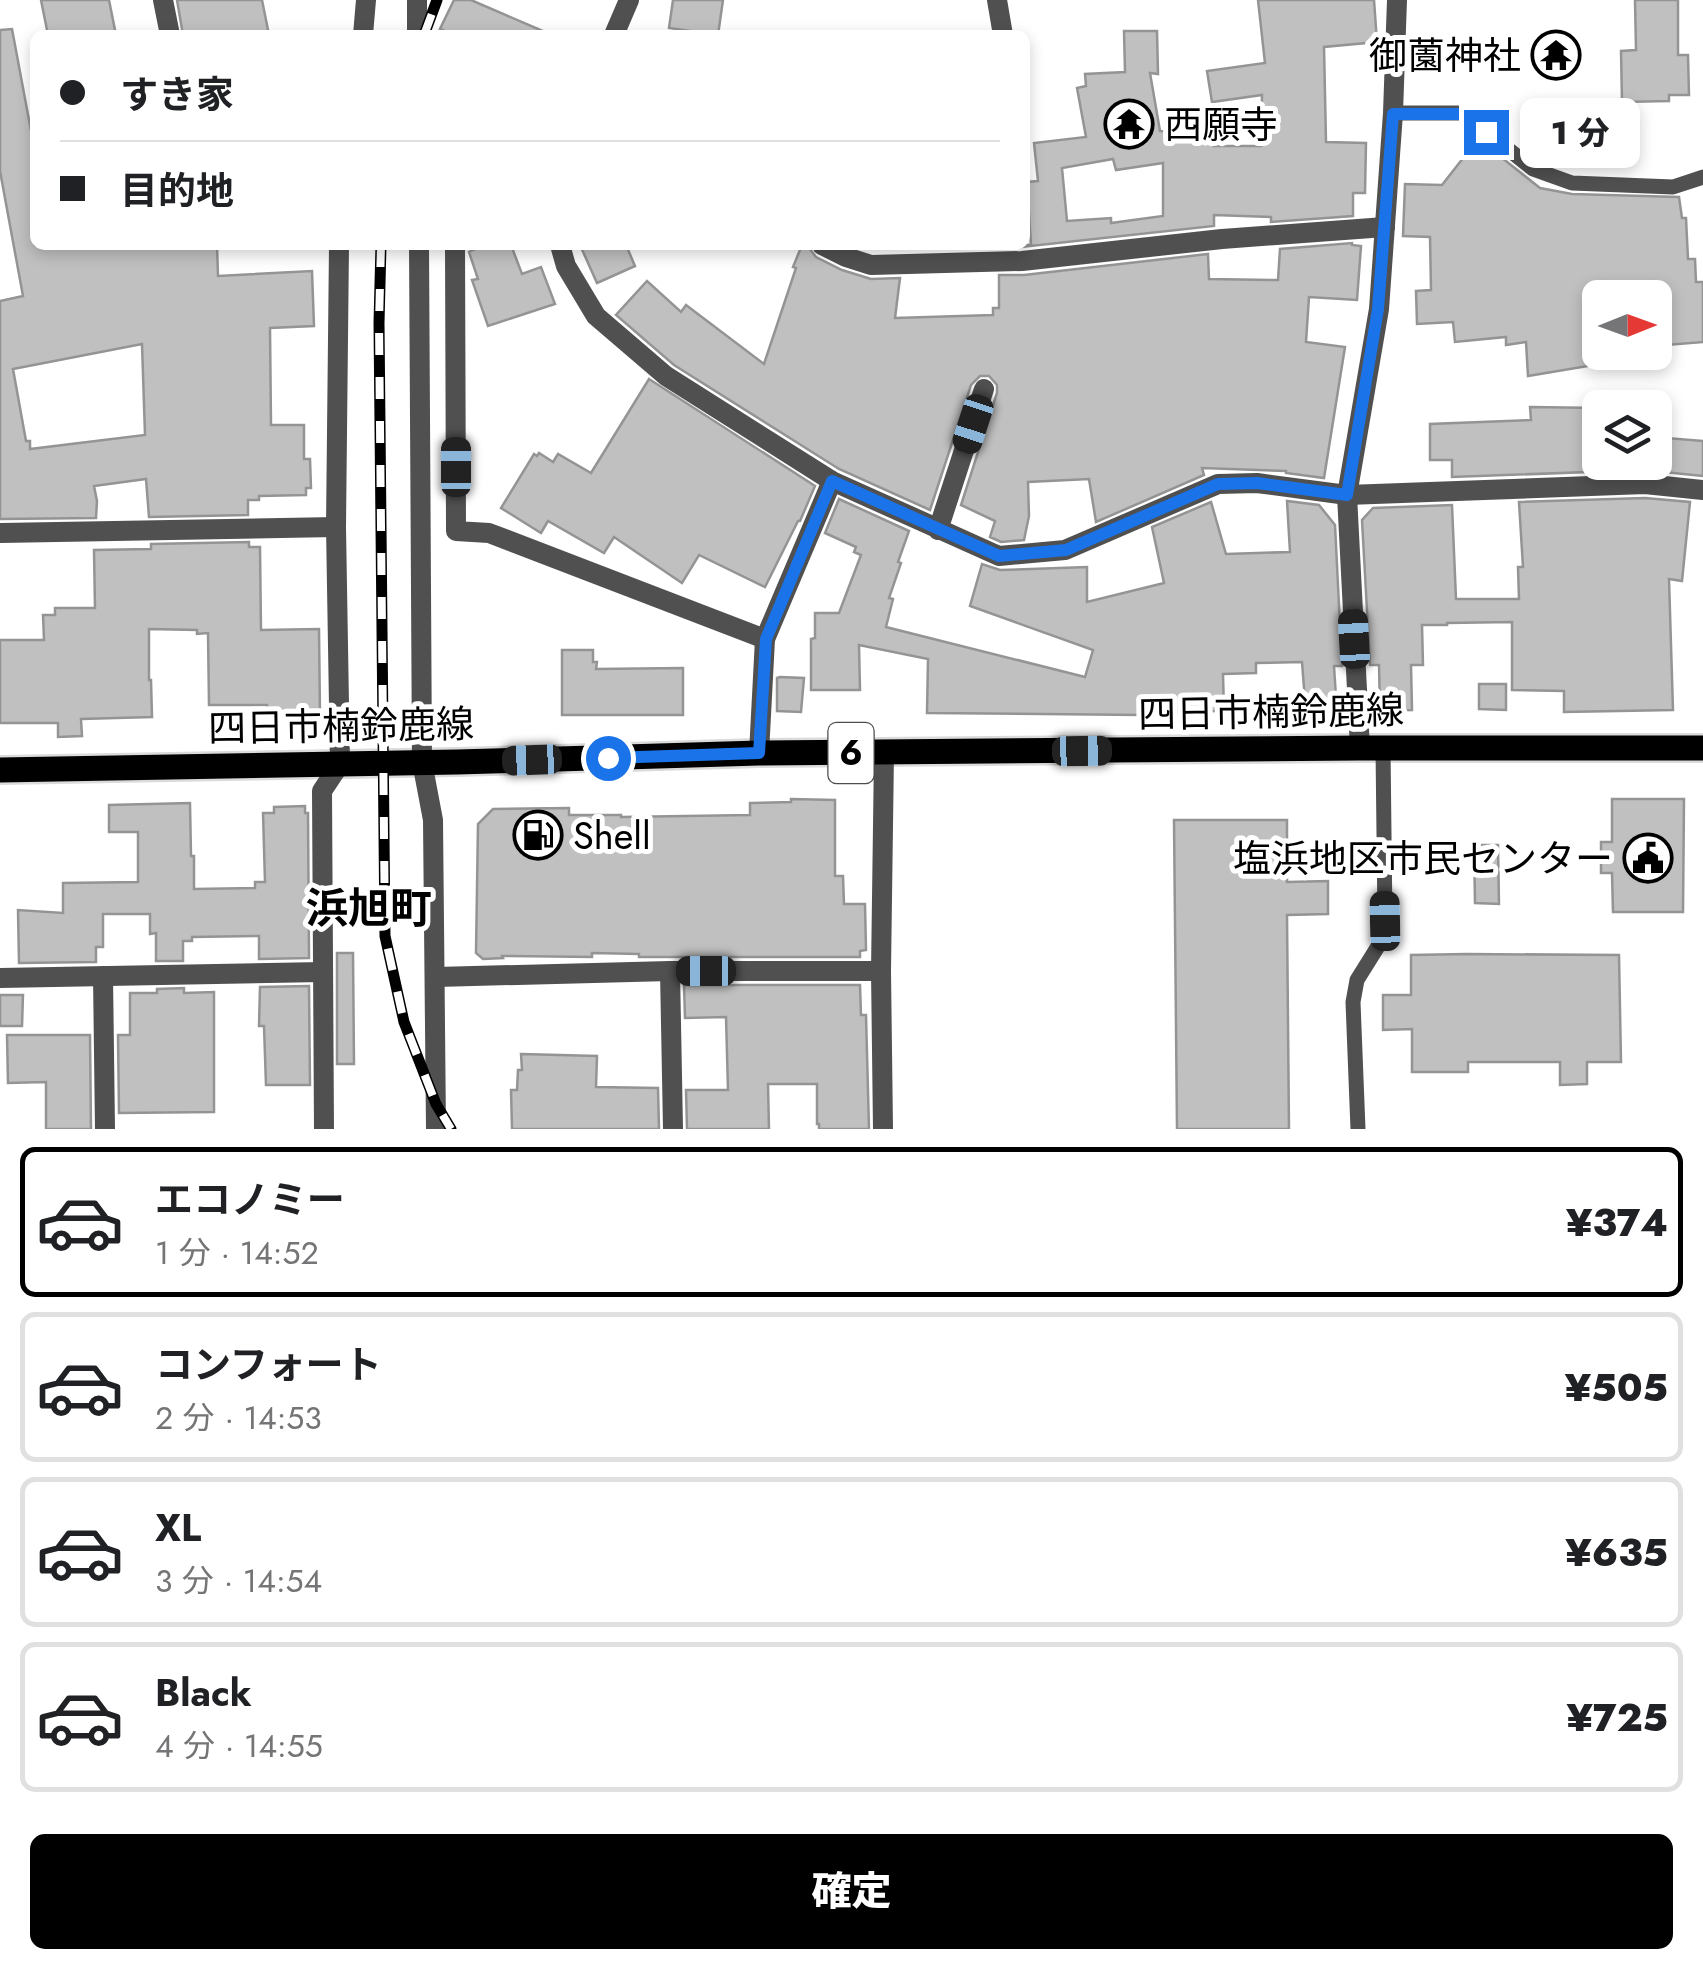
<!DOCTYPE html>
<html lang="ja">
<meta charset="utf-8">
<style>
:root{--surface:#fff;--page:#f6f6f6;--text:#202124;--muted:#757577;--line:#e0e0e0;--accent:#000}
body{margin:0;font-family:Jost,"Noto Sans JP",sans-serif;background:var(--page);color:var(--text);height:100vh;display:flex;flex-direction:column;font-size:38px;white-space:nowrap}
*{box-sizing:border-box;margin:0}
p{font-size:32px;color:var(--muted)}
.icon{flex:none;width:55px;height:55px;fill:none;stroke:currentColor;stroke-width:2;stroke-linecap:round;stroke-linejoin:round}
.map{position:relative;height:1129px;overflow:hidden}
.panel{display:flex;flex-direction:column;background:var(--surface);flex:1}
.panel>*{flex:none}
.hud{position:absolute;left:30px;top:30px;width:1000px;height:220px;border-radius:15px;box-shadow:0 5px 15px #0003;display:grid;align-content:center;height:220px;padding:0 30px;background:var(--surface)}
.needle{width:65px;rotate:89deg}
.fabs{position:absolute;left:1582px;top:280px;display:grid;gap:20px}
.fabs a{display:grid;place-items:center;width:90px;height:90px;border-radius:15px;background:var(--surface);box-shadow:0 5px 15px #0003;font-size:50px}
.end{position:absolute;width:45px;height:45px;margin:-22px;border:12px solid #1a73e8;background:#fff;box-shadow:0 0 0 5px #fff}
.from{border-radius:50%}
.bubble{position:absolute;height:70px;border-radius:15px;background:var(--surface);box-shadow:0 5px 15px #0003;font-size:32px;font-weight:800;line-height:70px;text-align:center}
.car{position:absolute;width:30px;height:60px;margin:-30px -15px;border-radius:12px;box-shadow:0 0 8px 2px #0007;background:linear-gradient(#222 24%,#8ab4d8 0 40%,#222 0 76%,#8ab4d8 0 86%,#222 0)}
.hud b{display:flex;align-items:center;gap:35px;height:95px;font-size:38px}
.hud b+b{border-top:2px solid var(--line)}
.hud i{width:25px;height:25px;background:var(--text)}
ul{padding:18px 0 0;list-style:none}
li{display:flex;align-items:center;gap:30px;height:150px;margin:0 20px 15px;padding:0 10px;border:5px solid var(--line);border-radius:15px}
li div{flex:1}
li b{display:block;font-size:38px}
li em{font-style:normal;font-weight:800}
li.active{border-color:var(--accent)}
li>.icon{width:90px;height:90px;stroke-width:1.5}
.button{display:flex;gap:20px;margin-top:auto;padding:20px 30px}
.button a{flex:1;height:115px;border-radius:15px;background:var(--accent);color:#fff;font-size:40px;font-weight:800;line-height:115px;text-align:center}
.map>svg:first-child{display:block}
.building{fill:#c0c0c0;stroke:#949494;stroke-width:2.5;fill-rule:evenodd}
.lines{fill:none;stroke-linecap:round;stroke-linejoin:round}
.primary-casing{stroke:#dbdbdb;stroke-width:30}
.service{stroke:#505050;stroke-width:15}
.minor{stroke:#505050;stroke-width:20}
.tertiary{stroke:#505050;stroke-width:20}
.primary{stroke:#000;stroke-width:25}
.rail-casing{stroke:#000;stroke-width:11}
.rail{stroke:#fff;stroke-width:8;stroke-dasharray:22;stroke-linecap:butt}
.route{stroke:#1a73e8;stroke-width:12}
.labels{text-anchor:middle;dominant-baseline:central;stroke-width:10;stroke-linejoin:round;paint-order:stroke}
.shield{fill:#fff;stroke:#4c4c4c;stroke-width:2.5}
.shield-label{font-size:35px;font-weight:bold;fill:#000}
.poi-label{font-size:38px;fill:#000;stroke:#fff;text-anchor:end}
.street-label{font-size:38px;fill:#000;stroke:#fff}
.quarter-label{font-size:42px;font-weight:bold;fill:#000;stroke:#fff}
</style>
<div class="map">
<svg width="1703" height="1129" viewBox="0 0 1703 1129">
<rect width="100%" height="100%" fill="#fff"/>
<g class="building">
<polygon points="41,0 109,0 116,35 48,35"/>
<polygon points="177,0 262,0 269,35 183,35"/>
<polygon points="454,0 471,0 552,35 453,35 440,29"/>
<polygon points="673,0 723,0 718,35 669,28"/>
<path d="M1258,0h116l3,42 -53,5 2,95 40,1 -1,50h-12v23l-82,6v-5l-57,-2v11l-193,21 -22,1v-3h32l-4,-63 11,-1 -4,-38 52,-6 -9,-49 9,-2 -1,-12 40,-2 -1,-41h33l1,43 -8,-1 10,58 54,3v12h47l1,-51 -50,7 -5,-31 58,-8zM1113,159l3,11 47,-7v53l-52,7v-5l-44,3 -5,-53z"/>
<polygon points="1635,0 1678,0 1678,55 1688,55 1689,95 1669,95 1669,101 1622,102 1621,51 1636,50"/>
<path d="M12,29l23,123v93h182l1,31 94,-5 2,55 -44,2 1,97h33v34h6l1,29h-5v7l-47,1v4h-11v15l-99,2 -3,-38 -52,7 3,15 -1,17 -96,1v-218l23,-5 -23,-125v-141zM142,344l3,91 -115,14v-8h-4l-13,-72z"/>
<polygon points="1478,139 1540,188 1572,194 1679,197 1682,218 1686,218 1688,259 1695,259 1696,282 1703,282 1703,342 1655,346 1655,292 1600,293 1600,364 1528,376 1526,342 1506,345 1506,337 1455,342 1453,322 1417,324 1416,291 1431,290 1430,237 1403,236 1405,184 1442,185"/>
<polygon points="1352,243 1352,245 1361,246 1357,300 1309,297 1306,342 1345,347 1324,478 1286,473 1286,471 1202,468 1204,475 1096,522 1089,479 1028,482 1029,516 1024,540 1001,542 990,537 995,521 961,505 997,393 997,385 989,376 980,376 971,385 930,510 839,469 674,365 616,315 647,281 681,312 686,305 764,364 796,268 793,267 802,245 809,248 816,257 842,270 871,279 900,278 895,318 993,315 993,308 999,308 999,275 1024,275 1208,254 1209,279 1278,280 1280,249"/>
<polygon points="473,245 511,245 522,274 541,267 555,304 488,326 472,280 478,279 469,252 475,249"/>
<polygon points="580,245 626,245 635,266 597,283"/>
<polygon points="649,379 815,486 800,521 798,521 765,587 699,555 682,583 614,537 604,553 548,521 541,533 501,508 534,454 537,456 539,453 553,462 558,454 591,473"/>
<polygon points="1530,407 1600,408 1600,462 1655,462 1655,437 1703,441 1703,476 1644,470 1452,477 1452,460 1430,460 1430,424 1531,420"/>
<polygon points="1645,498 1690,502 1682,581 1669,579 1673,710 1564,712 1564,691 1512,690 1512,622 1447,623 1447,625 1422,625 1423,665 1411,665 1412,710 1380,711 1379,665 1370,665 1362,520 1373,508 1452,505 1456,599 1519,599 1518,567 1523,567 1519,502"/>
<polygon points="839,499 909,531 898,562 901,563 889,598 893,599 886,627 1085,677 1093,650 970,606 982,564 1000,570 1087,567 1087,602 1164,583 1152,527 1211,502 1226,554 1290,552 1287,501 1319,505 1335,525 1342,666 1334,666 1336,697 1333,698 1333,708 1326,713 1306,714 1302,662 1256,663 1256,673 1223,674 1224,711 1140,712 1140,715 927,713 928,659 859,645 860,690 811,690 811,639 815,638 815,613 839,613 861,555 854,552 856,547 825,533"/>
<polygon points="249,542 249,547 260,547 261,630 319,629 320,715 267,716 267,705 209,705 208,633 197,634 197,630 149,629 149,680 151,680 152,717 81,719 82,736 58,737 58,723 0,723 0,640 44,640 43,615 55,615 55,608 95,608 94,550 151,549 151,544"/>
<polygon points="562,650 593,650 593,662 597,662 596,669 683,668 683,715 562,715"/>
<polygon points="780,677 804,678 801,712 777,711 777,678"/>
<polygon points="1479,684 1506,684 1506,710 1479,709"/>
<polygon points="791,799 835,800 835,876 843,876 844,904 865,904 866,950 860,951 860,957 639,957 639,954 592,953 592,957 502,956 503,958 483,959 476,953 478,824 493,809 569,808 569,815 621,815 621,817 750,815 750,803 791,802"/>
<polygon points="1612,799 1684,799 1683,912 1613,912 1612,873 1601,873 1601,842 1612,842"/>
<polygon points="190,803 191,856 194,856 194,889 255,888 255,882 265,882 263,813 274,813 274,807 305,806 305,813 308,813 309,958 259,959 259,936 192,937 192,941 183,941 183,961 156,961 156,933 150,934 150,914 103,914 103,947 96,947 96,962 19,963 18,910 63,913 63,883 138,882 138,832 109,832 109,805"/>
<polygon points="1174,820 1287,820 1287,882 1328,881 1328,914 1287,915 1289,1129 1177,1129"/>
<polygon points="1474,845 1498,845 1499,904 1475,903"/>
<polygon points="337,953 353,953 354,1064 337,1064"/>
<polygon points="1467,954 1619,955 1621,1062 1587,1062 1587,1084 1560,1085 1560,1062 1468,1062 1468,1072 1412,1072 1412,1029 1383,1030 1383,995 1411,995 1411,955"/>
<polygon points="684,985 860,985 861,1015 866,1015 869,1129 819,1129 819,1124 817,1124 817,1084 768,1084 769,1129 687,1129 686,1090 728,1090 726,1017 685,1018"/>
<polygon points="309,986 310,1085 266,1085 264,1026 259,1026 260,987"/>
<polygon points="184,988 184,993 214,992 214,1112 119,1113 118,1035 130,1035 130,993 157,993 157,989"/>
<polygon points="0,995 23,995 22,1026 0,1026"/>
<polygon points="7,1035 90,1035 91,1129 46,1129 46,1082 8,1083"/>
<polygon points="521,1054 597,1056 596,1087 658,1088 659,1129 512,1129 511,1090 517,1090 518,1070 522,1070"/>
</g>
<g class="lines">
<g class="primary-casing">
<polyline id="primary" points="0,770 457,762 759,753 1360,748 1703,748"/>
</g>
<g class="service">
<polyline points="1393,113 1463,113 1533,169 1572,183 1673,187 1703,177"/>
<polyline points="1358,1129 1353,1002 1357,980 1382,940 1385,921 1383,748"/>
</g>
<g class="minor">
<polyline points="163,0 170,35"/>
<polyline points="997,0 1003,35"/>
<polyline points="363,35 366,0"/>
<polyline points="614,35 629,0"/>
<polyline points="455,245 456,531 489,533 765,639"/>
<polyline points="560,245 566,266 596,316 666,376 832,481 999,556 1065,550 1218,484 1257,483 1347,495 1645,484 1703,490"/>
<polyline points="822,245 846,257 871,265 1022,261 1222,239 1385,227"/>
<polyline points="938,530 984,389"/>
<polyline points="0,533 336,527"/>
<polyline points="1360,748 1347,495 1379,309 1393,113 1397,0"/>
<polyline points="759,753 765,639 832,481"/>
<polyline points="670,971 673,1129"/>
<polyline points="103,976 105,1129"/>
<polyline points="436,977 670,971 881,971"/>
<polyline points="0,978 323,972"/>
<polyline points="324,1129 322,791 340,764 336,527 339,245"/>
<polyline points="883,1129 881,971 884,753"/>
</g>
<g class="tertiary">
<polyline points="417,0 417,35"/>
<polyline points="419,245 422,762 433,820 436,1129"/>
</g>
<use href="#primary" class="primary"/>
<g class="rail-casing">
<g id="rail">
<polyline points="424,35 437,0"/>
<polyline points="381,245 379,323 385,936 404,1022 436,1104 451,1129"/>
</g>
</g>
<use href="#rail" class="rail"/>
</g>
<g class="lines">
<polyline class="route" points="608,758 759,753 766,639 832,481 999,556 1066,550 1218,484 1257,483 1347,495 1378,309 1393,114 1463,114 1486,132"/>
</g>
<defs>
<g id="temple-ring" transform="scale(2.5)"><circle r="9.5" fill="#fff" stroke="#000" stroke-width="1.5"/><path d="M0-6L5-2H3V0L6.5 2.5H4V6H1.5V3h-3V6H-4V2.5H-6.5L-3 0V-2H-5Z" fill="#000"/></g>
<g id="fuel-ring" transform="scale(2.5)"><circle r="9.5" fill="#fff" stroke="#000" stroke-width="1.5"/><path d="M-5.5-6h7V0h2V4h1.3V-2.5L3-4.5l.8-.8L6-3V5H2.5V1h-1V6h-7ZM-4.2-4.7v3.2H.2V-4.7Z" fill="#000"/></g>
<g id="civic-ring" transform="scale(2.5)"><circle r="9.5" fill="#fff" stroke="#000" stroke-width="1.5"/><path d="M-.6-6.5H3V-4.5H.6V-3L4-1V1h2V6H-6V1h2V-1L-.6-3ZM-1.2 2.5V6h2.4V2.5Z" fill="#000"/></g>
</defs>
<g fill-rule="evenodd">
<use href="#temple-ring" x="1556" y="55"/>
<use href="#temple-ring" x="1129" y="124"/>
<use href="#fuel-ring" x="538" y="835"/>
<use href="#civic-ring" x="1648" y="858"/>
</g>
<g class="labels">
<rect class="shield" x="828.5" y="723" width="45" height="60" rx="8"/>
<g class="shield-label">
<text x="851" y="753">6</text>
</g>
<g class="poi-label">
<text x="1521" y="55">御薗神社</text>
<text x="1164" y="124" text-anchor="start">西願寺</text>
<text x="573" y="835" text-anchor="start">Shell</text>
<text x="1613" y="858">塩浜地区市民センター</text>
</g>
<g class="street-label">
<text transform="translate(1271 712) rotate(-1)">四日市楠鈴鹿線</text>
<text transform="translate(341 726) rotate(-1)">四日市楠鈴鹿線</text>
</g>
<g class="quarter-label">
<text x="369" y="908">浜旭町</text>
</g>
</g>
</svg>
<div class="fabs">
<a><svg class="needle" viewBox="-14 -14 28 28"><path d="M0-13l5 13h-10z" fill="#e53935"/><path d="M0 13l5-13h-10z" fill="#757577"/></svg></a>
<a><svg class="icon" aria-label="layers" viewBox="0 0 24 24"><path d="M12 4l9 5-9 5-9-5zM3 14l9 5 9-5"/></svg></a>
</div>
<i class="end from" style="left:608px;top:758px"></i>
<i class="end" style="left:1486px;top:132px"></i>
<div class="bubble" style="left:1520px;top:98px;width:120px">1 分</div>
<i class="car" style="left:973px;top:424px;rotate:198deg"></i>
<i class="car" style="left:456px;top:467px;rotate:0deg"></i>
<i class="car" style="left:1354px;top:639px;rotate:357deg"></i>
<i class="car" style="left:1082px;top:751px;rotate:89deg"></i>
<i class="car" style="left:532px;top:760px;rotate:268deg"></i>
<i class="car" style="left:1385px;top:921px;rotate:359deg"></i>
<i class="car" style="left:706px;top:971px;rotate:270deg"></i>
<div class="hud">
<b><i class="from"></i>すき家</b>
<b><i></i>目的地</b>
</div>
</div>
<section class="panel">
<ul>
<li class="active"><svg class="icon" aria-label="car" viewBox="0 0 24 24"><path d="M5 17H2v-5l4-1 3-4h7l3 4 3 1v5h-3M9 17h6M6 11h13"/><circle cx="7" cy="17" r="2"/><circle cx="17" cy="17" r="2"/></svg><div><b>エコノミー</b><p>1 分 · 14:52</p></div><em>¥374</em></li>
<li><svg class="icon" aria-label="car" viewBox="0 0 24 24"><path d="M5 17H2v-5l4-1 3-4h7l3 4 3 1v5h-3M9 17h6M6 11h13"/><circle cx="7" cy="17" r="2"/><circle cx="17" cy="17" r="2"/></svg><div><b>コンフォート</b><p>2 分 · 14:53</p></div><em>¥505</em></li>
<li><svg class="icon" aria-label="car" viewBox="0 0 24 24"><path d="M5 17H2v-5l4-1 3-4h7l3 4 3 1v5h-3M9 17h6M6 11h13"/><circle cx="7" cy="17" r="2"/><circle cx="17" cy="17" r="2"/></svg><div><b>XL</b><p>3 分 · 14:54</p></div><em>¥635</em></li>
<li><svg class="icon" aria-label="car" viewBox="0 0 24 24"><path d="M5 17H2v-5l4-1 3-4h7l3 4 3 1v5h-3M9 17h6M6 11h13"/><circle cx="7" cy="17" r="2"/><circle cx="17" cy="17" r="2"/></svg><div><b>Black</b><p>4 分 · 14:55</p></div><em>¥725</em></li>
</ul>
<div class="button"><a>確定</a></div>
</section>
